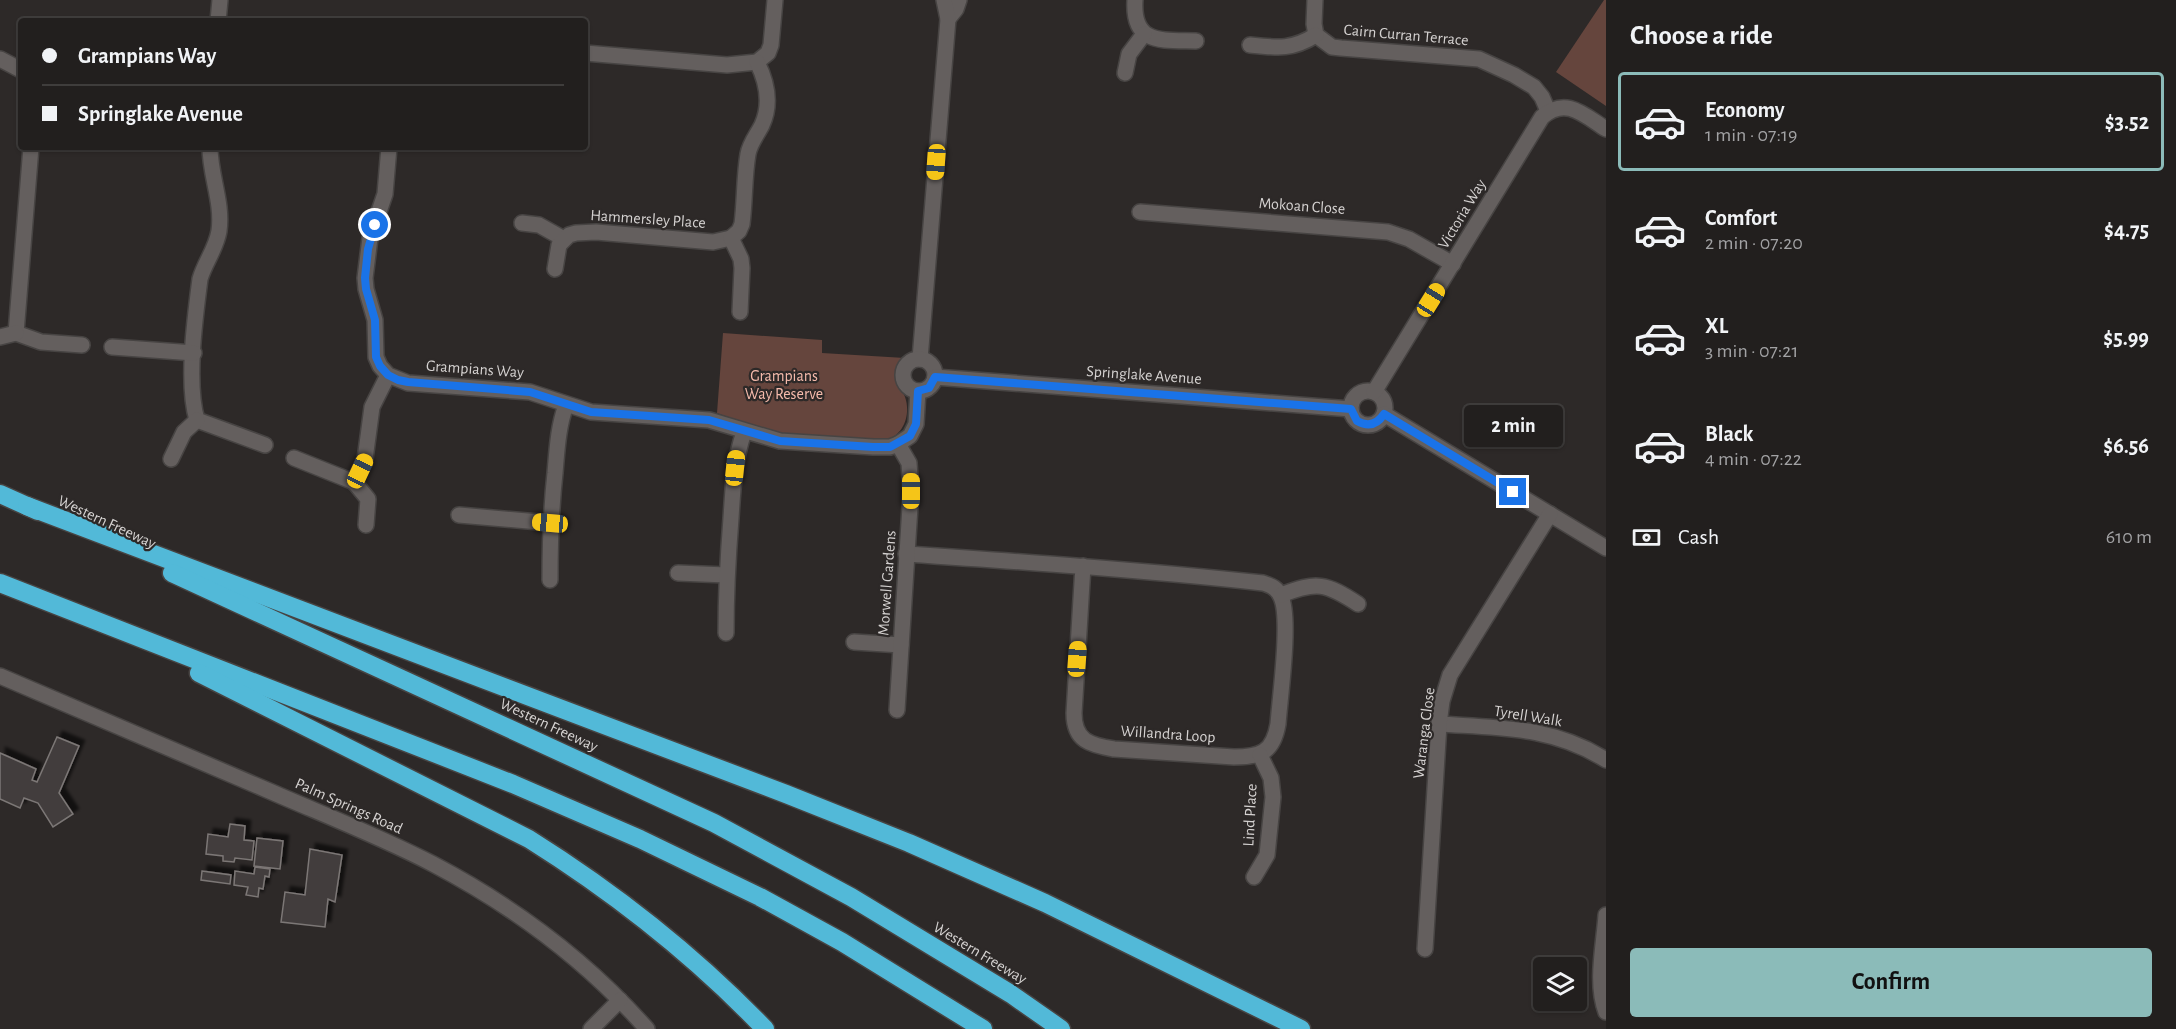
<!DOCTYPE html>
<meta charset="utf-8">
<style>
:root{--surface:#221f1e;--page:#2a2727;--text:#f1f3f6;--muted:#a2a2a4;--line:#3f3d3c;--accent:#8bbbb9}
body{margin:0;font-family:"Alegreya Sans",sans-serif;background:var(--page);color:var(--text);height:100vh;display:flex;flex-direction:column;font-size:22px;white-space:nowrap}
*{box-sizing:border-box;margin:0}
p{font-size:20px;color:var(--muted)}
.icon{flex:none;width:33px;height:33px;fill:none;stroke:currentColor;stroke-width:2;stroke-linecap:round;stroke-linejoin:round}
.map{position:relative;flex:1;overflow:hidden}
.details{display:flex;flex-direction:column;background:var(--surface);width:570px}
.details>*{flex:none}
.guide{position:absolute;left:18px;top:18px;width:570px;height:132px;border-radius:6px;box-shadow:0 2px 4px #0004,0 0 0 2px var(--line);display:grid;align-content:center;height:132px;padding:0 24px;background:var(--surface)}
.fabs{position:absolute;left:1533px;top:957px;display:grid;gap:12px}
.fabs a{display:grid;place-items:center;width:54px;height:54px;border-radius:6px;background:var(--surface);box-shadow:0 2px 4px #0004,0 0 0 2px var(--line);font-size:30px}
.end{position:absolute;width:27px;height:27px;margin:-14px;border:8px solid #1a73e8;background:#fff;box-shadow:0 0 0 3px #fff}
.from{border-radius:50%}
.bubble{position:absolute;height:42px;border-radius:6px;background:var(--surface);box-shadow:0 2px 4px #0004,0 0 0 2px var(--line);font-size:20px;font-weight:600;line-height:42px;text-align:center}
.car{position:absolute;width:18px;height:36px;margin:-18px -9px;border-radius:8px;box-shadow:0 0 4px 2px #0007;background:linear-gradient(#f5c518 24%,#345 0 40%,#f5c518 0 76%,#345 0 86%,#f5c518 0)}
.guide b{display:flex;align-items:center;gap:21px;height:57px;font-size:22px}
.guide b+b{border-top:2px solid var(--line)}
.guide i{width:15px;height:15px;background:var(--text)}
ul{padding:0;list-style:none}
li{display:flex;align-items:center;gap:18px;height:99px;margin:0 12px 9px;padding:0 12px;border:3px solid transparent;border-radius:6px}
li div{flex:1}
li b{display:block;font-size:22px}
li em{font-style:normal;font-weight:600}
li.current{border-color:var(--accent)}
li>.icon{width:54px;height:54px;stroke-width:1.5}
h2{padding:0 24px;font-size:27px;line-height:72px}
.pay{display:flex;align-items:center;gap:15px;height:66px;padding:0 24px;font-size:22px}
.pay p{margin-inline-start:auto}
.primary-button{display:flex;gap:12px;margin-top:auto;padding:12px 24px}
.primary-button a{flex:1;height:69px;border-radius:6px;background:var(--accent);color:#111;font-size:24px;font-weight:600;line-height:69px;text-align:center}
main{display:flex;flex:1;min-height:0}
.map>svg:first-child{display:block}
.green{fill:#65453d}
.building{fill:#423e3d;stroke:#7c7776;stroke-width:1.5;filter:url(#shadow)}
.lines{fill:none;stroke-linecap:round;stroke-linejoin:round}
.street-casing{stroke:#474443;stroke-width:18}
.highway-casing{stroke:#474443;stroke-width:21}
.street{stroke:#645f5e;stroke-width:15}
.highway{stroke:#52b9d8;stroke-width:18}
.route{stroke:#1a73e8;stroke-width:8}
.labels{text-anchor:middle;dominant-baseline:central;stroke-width:4.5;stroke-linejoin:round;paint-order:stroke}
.street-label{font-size:16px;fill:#d5d2d1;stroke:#2d2928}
.park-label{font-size:16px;fill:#f6bbac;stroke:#2d2928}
</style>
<main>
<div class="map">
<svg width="1606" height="1029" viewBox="0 0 1606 1029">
<defs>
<filter id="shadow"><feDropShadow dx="5.5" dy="-5.5" stdDeviation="1.5" flood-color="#0009"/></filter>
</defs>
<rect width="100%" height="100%" fill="#2d2928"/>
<g class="green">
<polygon points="1604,0 1606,0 1606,106 1556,72"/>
<path d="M723,333l99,7v13l83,5c-5,7 -9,13 -8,22 1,7 6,11 8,17 6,17 -1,38 -19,43l-75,-4 -43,-4 -51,-19z"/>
</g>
<g class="building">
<polygon points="57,737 79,746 59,793 73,814 53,827 38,803 24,798 20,808 0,799 0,753 36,769 32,780 37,782"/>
<polygon points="230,824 245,826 244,840 254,841 252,860 235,858 234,862 223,861 223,856 206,854 208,834 228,837"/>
<polygon points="257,838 283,841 280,869 254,866"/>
<polygon points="310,849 342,855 335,902 328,899 325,927 281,922 285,892 305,895"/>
<polygon points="255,867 270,869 269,877 265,876 263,889 259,888 258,897 246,895 248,887 234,885 235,871 254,874"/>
<polygon points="202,871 231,875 230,884 201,880"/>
</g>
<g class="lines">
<g class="street-casing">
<g id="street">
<path d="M1135,0c-3,45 27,40 61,41"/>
<polyline points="1315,0 1314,24 1316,35 1332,47 1341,48 1479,59 1514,75 1534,87 1542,97 1548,111"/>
<polyline points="948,19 956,9 959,0"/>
<polyline points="218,21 220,0"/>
<path d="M1250,45c28,3 42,5 66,-10"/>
<polyline points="585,53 727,65 757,62 768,53 771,45 775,0"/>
<polyline points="0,59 21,70"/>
<polyline points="1125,73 1129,54 1144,34"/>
<polyline points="31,147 16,333 41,342 82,345"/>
<path d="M210,147c0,29 13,55 9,84 -3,18 -14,31 -19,48 -5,38 -14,105 -3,141l68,25"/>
<polyline points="389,147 385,194 370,238 365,278 366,289 375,320 376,357 380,366 388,375 408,383 530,392 591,412 709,420 780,441 873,447 890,447 898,444"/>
<polyline points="1140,212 1388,232 1409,239 1453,264"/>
<polyline points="522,223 539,225 564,239"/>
<polyline points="555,269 559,245 569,235 576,233 596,232 713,242 731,238"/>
<path d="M740,312l2,-44 -1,-9 -10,-21 8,-7 3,-7c3,-23 2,-47 6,-70 2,-11 9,-19 14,-29 10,-22 5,-43 -5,-63"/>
<polyline points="0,337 16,333"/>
<polyline points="112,347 194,353"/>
<polyline points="920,359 948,19 944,0"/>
<circle cx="919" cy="375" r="16"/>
<polyline points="935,377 1351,409"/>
<circle cx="1368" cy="408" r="17"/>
<path d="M1374,392l168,-275c24,-21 42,-2 64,12"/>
<polyline points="1384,414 1606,548"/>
<polyline points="294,458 354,482"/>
<polyline points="171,459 184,432 197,420"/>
<polyline points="459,515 550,523"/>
<polyline points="366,525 368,499 354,482 365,459 372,407 388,375"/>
<path d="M906,554c119,8 238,16 357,29 9,3 14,5 18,14 10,21 -1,100 -3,127 -5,29 -18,33 -44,33l-120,-8c-24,-4 -40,-8 -40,-36l9,-147"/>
<polyline points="678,573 726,575"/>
<path d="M550,580c0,-36 1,-71 5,-107 2,-23 3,-46 11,-68"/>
<path d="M1281,595c36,-14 45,-12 77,9"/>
<path d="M726,633c0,-39 2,-77 5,-115 2,-31 3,-57 13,-86"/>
<polyline points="854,642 901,645"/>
<path d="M0,676c89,38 178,76 267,114 55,24 112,46 166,74 80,42 154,97 214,165"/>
<polyline points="897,710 911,491 909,463 898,444 910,436 916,424 918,391"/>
<path d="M1439,724c61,4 113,2 167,36"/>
<polyline points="1254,877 1267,855 1273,797 1271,778 1260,755"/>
<path d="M1606,915c-2,30 -11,68 0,97"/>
<polyline points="1425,949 1439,724 1442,701 1450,675 1550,514"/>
<polyline points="591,1029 620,1000"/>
</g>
</g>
<g class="highway-casing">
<g id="highway">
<polyline points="0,494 38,511"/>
<polyline points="27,506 786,794 909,843 1045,903 1301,1029"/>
<polyline points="172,573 714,823 851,897 1011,994 1061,1029"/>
<polyline points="0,583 513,784 640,839 760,897 842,942 983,1029"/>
<path d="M199,673l330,166c86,54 166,117 236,190"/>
</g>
</g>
<use href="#street" class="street"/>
<use href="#highway" class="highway"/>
</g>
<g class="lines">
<path class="route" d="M375,225l-7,24 -3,29 1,11 9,31 1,37 4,9 8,9 10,5 10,2 122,10 61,20 118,8 71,21 93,6h17l20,-11 6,-12 2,-33 11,-3 6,-11 416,32 6,12c11,6 20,4 27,-7l129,78"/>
</g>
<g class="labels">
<g class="street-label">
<text transform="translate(1406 35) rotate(5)">Cairn Curran Terrace</text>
<text transform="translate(1302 206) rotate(4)">Mokoan Close</text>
<text transform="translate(1462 214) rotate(-59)">Victoria Way</text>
<text transform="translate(648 219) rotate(4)">Hammersley Place</text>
<text transform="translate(475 369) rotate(4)">Grampians Way</text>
<text transform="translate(1144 375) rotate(4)">Springlake Avenue</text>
<text transform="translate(107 522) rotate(25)">Western Freeway</text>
<text transform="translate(887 583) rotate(-86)">Morwell Gardens</text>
<text transform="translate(1528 716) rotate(9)">Tyrell Walk</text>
<text transform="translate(549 725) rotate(25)">Western Freeway</text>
<text transform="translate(1424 733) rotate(-83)">Waranga Close</text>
<text transform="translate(1168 734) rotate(4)">Willandra Loop</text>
<text transform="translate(349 806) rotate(24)">Palm Springs Road</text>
<text transform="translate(1250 815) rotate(-87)">Lind Place</text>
<text transform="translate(980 953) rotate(31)">Western Freeway</text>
</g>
<g class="park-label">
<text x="784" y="376">Grampians<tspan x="784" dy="18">Way Reserve</tspan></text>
</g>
</g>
</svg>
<div class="fabs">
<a><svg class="icon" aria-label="layers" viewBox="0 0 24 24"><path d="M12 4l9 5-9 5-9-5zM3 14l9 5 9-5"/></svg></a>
</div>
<i class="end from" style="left:375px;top:225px"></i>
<i class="end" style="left:1513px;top:492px"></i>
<div class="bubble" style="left:1464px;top:405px;width:99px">2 min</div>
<i class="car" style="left:936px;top:162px;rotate:184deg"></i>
<i class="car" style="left:1431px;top:300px;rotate:32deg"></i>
<i class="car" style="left:735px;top:468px;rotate:6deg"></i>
<i class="car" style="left:360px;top:471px;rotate:25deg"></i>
<i class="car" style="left:911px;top:491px;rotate:0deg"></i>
<i class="car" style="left:550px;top:523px;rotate:275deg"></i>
<i class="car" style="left:1077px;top:659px;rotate:4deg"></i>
<div class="guide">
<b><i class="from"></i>Grampians Way</b>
<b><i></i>Springlake Avenue</b>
</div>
</div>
<section class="details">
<h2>Choose a ride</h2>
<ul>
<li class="current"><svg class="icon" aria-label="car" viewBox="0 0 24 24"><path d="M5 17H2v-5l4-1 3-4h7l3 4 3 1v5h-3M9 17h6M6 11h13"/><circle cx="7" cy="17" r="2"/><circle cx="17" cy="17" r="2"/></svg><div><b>Economy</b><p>1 min · 07:19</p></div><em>$3.52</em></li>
<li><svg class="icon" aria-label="car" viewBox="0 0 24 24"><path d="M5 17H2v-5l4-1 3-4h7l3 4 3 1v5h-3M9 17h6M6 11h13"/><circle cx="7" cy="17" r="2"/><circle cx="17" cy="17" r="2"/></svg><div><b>Comfort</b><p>2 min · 07:20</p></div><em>$4.75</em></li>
<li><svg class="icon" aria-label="car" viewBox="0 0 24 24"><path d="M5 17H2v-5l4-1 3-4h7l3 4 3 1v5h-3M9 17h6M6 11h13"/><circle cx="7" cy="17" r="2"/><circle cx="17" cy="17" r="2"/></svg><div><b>XL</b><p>3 min · 07:21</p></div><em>$5.99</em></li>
<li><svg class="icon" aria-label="car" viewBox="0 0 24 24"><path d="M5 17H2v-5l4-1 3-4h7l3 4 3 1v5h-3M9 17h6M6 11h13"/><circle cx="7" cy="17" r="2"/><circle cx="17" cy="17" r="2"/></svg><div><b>Black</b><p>4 min · 07:22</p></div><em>$6.56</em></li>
</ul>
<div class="pay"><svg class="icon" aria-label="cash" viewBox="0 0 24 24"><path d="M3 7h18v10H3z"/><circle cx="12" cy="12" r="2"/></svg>Cash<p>610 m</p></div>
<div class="primary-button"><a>Confirm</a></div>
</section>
</main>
